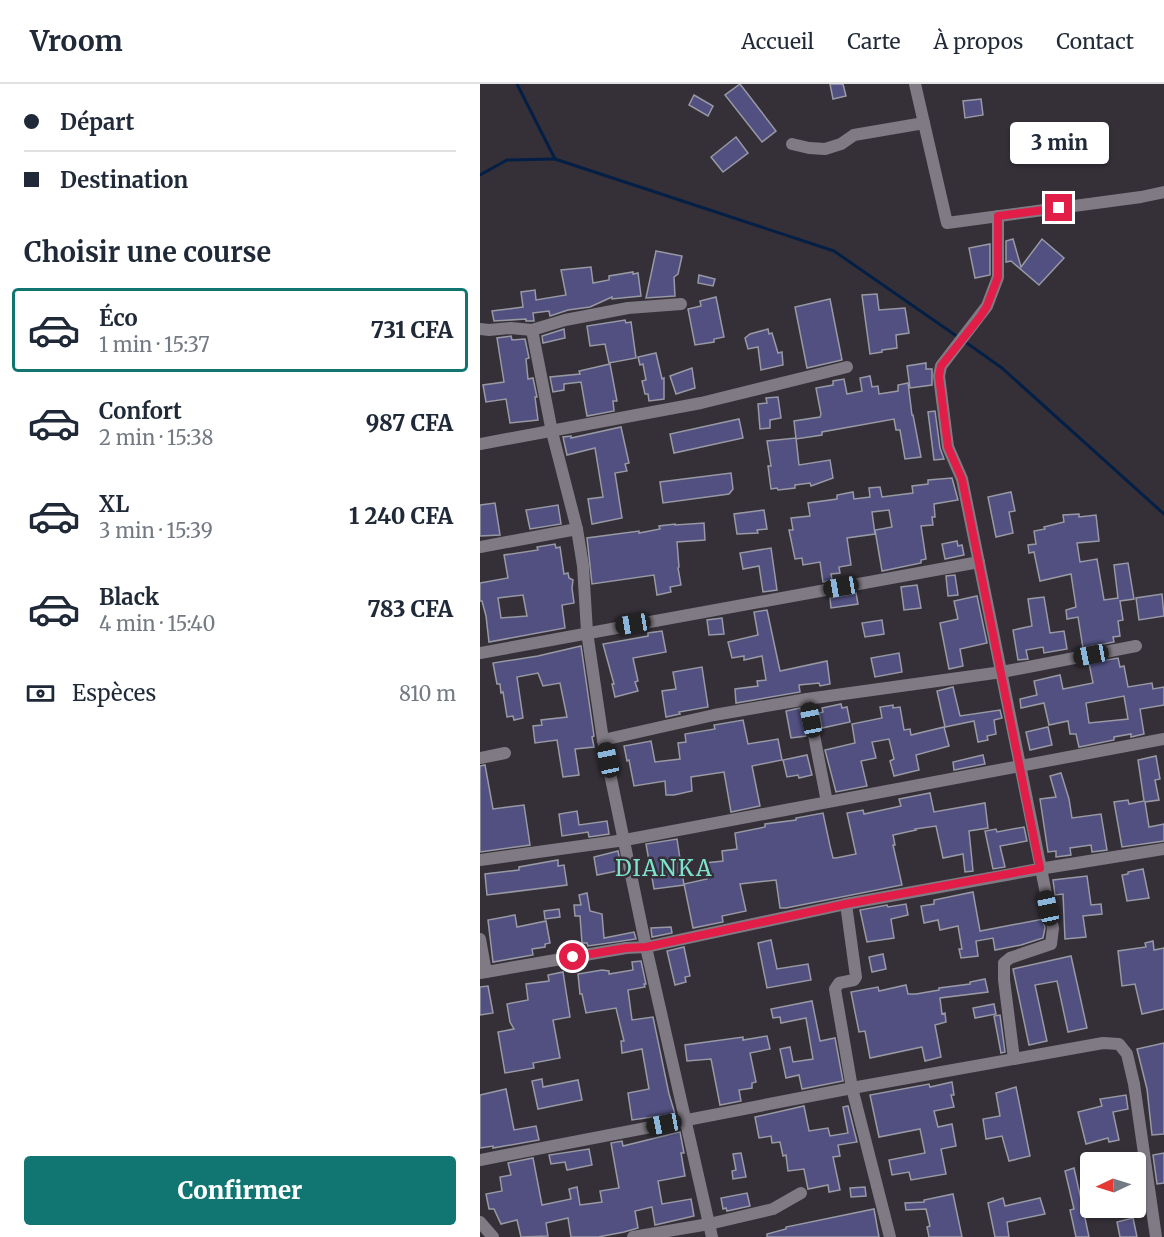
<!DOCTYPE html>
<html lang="fr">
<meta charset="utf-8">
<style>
:root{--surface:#fff;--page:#f2f2f3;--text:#1f2937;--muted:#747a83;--line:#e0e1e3;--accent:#117671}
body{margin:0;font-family:Merriweather,serif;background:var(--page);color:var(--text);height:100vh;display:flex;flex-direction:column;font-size:22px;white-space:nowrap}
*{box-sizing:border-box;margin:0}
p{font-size:20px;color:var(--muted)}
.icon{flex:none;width:33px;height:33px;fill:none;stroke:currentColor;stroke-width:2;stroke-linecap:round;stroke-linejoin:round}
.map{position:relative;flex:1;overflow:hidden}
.side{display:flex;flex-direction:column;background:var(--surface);width:480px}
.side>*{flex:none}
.top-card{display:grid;align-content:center;height:132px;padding:0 24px;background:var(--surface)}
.needle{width:39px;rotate:266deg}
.fabs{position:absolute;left:600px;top:1068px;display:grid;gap:12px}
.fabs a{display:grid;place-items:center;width:66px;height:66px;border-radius:6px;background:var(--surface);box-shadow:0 2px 4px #0004;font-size:30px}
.end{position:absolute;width:27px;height:27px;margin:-14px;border:8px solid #e11d48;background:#fff;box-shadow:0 0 0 3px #fff}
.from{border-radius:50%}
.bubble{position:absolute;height:42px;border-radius:6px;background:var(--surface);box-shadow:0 2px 4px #0004;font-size:20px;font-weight:800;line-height:42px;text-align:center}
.car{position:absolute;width:18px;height:36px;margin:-18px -9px;border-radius:8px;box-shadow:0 0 4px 2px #0007;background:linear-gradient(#222 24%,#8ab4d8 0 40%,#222 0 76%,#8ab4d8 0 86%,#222 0)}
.top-card b{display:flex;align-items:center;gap:21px;height:57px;font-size:22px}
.top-card b+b{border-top:2px solid var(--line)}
.top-card i{width:15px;height:15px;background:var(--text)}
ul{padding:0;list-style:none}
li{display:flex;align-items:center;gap:18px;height:84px;margin:0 12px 9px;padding:0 12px;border:3px solid transparent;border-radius:6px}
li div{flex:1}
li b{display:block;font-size:22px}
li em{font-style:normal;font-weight:800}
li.active{border-color:var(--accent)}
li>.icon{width:54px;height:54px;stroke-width:1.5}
h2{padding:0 24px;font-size:27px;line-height:72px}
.pay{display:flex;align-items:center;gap:15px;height:66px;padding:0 24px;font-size:22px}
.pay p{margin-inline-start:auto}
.button{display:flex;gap:12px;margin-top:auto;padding:12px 24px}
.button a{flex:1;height:69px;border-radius:6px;background:var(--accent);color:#fff;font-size:24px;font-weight:800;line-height:69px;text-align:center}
header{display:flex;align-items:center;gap:36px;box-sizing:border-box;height:84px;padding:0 30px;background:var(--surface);border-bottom:2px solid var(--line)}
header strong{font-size:28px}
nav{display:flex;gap:33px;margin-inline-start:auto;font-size:21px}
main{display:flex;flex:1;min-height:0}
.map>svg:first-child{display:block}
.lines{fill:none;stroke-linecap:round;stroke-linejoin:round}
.stream{stroke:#041f45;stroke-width:3}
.building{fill:#515080;stroke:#9899a4;stroke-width:1.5;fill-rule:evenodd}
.minor{stroke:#807a84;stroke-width:12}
.route{stroke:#e11d48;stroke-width:8}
.labels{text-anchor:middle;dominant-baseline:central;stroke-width:5;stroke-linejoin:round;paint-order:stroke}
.quarter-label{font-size:22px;letter-spacing:1.5px;fill:#7ee2cc;stroke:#353038}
</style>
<header>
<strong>Vroom</strong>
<nav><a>Accueil</a><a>Carte</a><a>À propos</a><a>Contact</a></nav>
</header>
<main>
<section class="side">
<div class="top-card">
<b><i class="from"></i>Départ</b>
<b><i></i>Destination</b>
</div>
<h2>Choisir une course</h2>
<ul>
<li class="active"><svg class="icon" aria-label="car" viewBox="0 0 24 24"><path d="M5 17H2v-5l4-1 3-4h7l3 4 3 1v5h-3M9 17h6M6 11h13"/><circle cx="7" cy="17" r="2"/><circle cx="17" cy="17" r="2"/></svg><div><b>Éco</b><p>1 min · 15:37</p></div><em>731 CFA</em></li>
<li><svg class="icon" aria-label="car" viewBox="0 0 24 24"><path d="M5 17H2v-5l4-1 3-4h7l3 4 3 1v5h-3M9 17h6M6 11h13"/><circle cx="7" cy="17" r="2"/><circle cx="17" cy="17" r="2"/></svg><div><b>Confort</b><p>2 min · 15:38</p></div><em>987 CFA</em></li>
<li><svg class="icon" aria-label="car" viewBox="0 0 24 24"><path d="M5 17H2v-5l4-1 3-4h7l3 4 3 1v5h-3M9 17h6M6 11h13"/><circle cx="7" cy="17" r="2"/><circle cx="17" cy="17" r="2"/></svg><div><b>XL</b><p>3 min · 15:39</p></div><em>1 240 CFA</em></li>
<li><svg class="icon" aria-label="car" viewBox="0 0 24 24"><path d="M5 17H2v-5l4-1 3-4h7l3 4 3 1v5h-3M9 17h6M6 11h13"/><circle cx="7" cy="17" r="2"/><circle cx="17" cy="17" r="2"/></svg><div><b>Black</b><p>4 min · 15:40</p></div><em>783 CFA</em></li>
</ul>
<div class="pay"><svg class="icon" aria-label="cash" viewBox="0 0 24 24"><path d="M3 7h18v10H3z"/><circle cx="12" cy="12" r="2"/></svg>Espèces<p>810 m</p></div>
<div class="button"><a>Confirmer</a></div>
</section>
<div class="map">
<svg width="684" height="1153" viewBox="0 0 684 1153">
<rect width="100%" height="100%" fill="#353038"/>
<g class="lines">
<g class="stream">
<polyline points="37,0 75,75 354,167 478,253"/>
<polyline points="0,91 27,76 75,75"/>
<polyline points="484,257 522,284 684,430"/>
</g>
</g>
<g class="building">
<polygon points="260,0 296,47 282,58 245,11"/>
<polygon points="350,0 363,0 366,12 353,15"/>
<polygon points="214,11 233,22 228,32 209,21"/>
<polygon points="501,15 503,31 485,34 483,17"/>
<polygon points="256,53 268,69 243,88 231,73"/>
<polygon points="533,155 541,183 562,155 584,174 559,201 531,177 526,178 526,157"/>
<polygon points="510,160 510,191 495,194 489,164"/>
<polygon points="176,167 202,172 198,190 194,193 195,212 166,214"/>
<polygon points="111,183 113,199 129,196 129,192 153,188 153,190 158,189 161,212 132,215 132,213 110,223 88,226 70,232 69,227 53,229 54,237 46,237 46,235 14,237 12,227 43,223 41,208 55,206 56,216 86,211 81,186"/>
<polygon points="219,191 235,195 233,202 218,199"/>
<polygon points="397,210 399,226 425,224 429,249 416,251 417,264 402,266 402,268 390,270 382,211"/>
<polygon points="236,213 244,253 234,255 234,258 215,261 208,225 221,222 220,217"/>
<polygon points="350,215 362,276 327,284 315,223"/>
<polygon points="145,236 146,239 151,238 156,274 129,279 125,260 110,262 107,242"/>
<polygon points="84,245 85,254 63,259 62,252"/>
<polygon points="288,245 289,250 292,249 298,269 302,268 303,281 281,286 278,263 268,265 265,254 270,250"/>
<polygon points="31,252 32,256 45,255 49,274 46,275 48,295 53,294 57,313 55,313 58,336 30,339 26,315 6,318 3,301 24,298 17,254"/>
<polygon points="176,269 182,295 184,294 184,315 169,317 168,310 165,310 162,297 166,296 163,280 160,281 158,273"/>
<polygon points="446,279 446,285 452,285 452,301 430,304 427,282"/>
<polygon points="130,280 137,317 133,317 134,327 107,332 101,298 84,300 84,306 73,308 70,293 100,290 99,287"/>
<polygon points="212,284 215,304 196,310 190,292"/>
<polygon points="390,292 392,303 398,302 399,310 418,307 418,301 428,299 432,331 433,331 441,373 425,375 420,346 416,346 414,335 342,348 342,351 316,355 314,337 340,333 341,330 336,304 353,301 353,297 364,295 367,310 382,307 380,294"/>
<polygon points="298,313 301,334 290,336 290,344 280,345 278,320 287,319 286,314"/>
<polygon points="455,327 460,364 464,375 454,376 448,328"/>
<polygon points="259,335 263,354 194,369 190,350"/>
<polygon points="141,343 149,379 145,380 147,387 135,389 142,434 112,440 108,415 123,413 115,364 87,371 83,353 91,352 91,354"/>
<polygon points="316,354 319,381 350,376 353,394 331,402 330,399 315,401 315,404 298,406 297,404 291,405 288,382 291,382 287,357"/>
<polygon points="251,389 253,405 249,410 183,419 180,398"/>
<polygon points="472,394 478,416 454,420 455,433 452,433 453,441 441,442 446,475 441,476 441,479 402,487 395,446 412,443 409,426 392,428 395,450 367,454 371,481 359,483 360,489 351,490 352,496 343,498 340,478 323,481 322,474 315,475 309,446 313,446 311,434 330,432 328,419 357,415 357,411 373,408 374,415 390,413 389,404 400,403 402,413 433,409 432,402 448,400 448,396"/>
<polygon points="531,408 535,427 529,428 533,449 516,453 508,413"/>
<polygon points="15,419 20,451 0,452 0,421"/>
<polygon points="78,421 81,440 50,445 46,426"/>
<polygon points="284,426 287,445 277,446 278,449 257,450 254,430"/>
<polygon points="599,430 599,433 616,431 619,457 597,459 600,478 617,475 624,516 638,514 634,481 648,479 654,515 640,517 643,536 638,537 640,552 633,553 634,558 603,564 598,533 587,535 586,526 596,523 591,490 560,497 554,468 549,469 548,461 556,460 554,447 565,445 564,443 584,438 583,431"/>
<polygon points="224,439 225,456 197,458 199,483 198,484 201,501 190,503 191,508 177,511 174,491 112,500 107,454 159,447 159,449 180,445 179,442 195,440 195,441"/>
<polygon points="477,457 478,462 482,461 484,471 465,475 462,460"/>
<path d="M75,460l1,4 4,-1 4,27 4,-1 1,5 4,2 -1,8 2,15 -12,2 3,23 -76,14 -3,-26 -4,-15h-2v-18l28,-5 -4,-23 34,-5 -1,-3zM43,511l4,21 -26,2 -3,-20z"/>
<polygon points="291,464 297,506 283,508 279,482 263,485 260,469"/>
<polygon points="475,491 478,511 468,512 466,492"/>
<polygon points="437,501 441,524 424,526 421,503"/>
<polygon points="376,509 378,520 351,524 350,514"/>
<polygon points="682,510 684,532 659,536 656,514"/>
<polygon points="497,512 507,559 480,565 483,582 469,585 460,539 478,535 474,517"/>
<polygon points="564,513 570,549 584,547 587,565 564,569 563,563 546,566 548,575 538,576 533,546 552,542 548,515"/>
<polygon points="287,526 300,587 347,577 350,600 340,602 339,599 319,601 320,608 256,619 255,605 278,602 277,597 286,596 282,572 264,576 264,572 252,574 248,558 278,551 274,528"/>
<polygon points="242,534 244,550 229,551 227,536"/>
<polygon points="402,536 404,550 385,553 382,539"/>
<polygon points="182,547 186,568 153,574 158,597 155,598 158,607 135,613 132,600 134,600 123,560 168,552 168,549"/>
<polygon points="101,562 114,652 112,653 114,663 95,665 99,691 83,693 77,656 55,659 53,642 62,641 61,636 87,633 80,599 63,602 58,589 37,593 43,634 34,636 33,632 27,633 23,608 21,609 20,600 17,600 13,579 58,572"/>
<polygon points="419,569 422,588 395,593 391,574"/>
<path d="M638,574l2,9 4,-1 4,21 24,-4 1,6 11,-2v18l-24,4 4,25 -13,3v-3l-17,3v3l-35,7 -3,-13h-6l-2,-13 -19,4 -5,-22 -23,5 -1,-9 17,-4 -3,-14 26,-6 3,14 30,-6 -4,-20zM644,612l4,23 -39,4 -3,-20z"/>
<polygon points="222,583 228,623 199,628 200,630 186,633 182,607 196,605 193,588"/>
<polygon points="473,603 480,632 520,626 522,634 514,636 516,650 507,652 508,656 498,658 494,637 465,643 457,607"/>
<polygon points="361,620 362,624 367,623 370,638 342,644 339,629 343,628 342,624"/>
<polygon points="413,621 413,624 420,623 424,646 430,645 431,651 464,643 469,662 436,671 439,686 414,692 410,677 414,675 409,655 392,658 396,674 381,677 387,702 356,708 345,666 375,659 372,640 402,634 400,623"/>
<polygon points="320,624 326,652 311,654 306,627"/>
<polygon points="263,636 268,660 298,655 302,676 272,682 280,722 251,728 244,688 211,693 212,707 194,711 186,711 185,697 154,702 149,676 147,677 144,662 171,657 175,678 200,675 198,659 206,658 205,650 235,645 234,641"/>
<polygon points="568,643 572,661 550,666 546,648"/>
<polygon points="327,671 332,691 319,694 318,691 307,693 303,676"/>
<polygon points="503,671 505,680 474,686 473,678"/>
<polygon points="676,672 680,695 675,696 679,716 665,718 669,743 684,740 684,757 642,763 634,718 648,716 649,720 664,717 658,676"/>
<polygon points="5,681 13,725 44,721 50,761 0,768 0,682"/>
<polygon points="581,689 589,715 592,734 621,730 627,766 612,768 611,761 590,764 591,771 576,773 576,767 568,768 560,715 576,713 570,692"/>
<polygon points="450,709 454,728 505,719 508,744 489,747 493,787 485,788 483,770 463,774 456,742 435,745 436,746 413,751 415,761 413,761 422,801 306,824 300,824 296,796 260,800 266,827 242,832 243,838 213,844 204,800 227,795 225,779 243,777 242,767 257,765 255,749 285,743 285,740 316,736 316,734 343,729 350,762 353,774 356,774 376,770 367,729 383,726 384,730 421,722 419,715"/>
<polygon points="97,727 99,741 127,737 129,750 109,753 108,748 82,752 79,730"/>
<polygon points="544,743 547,757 520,762 525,783 513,785 505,747 516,745 517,748"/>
<polygon points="197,755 204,801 174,805 166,760"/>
<polygon points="138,767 142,786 117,791 114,773"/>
<polygon points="78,776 78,782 84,781 87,801 7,811 5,790 39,786 39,783"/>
<polygon points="663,785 669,814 647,817 642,791 648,790 648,788"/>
<polygon points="607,792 611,821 621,820 622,830 603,832 606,853 585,855 583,810 575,811 573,796"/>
<polygon points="493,808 500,847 563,835 565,844 563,854 541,861 515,866 513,854 496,857 498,872 481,874 479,865 482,865 478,842 460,846 458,836 444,839 441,822 454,820 454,816"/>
<polygon points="107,809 110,827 122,830 124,854 154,848 156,855 108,862 107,859 102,859 100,832 95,832 94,821 101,821 99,811"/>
<polygon points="426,820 428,831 411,835 414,854 387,858 380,826 407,821 408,823"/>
<polygon points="79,825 80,833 65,835 64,827"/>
<polygon points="35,831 37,843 66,837 70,859 65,860 65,863 52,865 53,871 13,878 8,836"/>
<polygon points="191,843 192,849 172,853 171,844"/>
<polygon points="291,856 297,885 328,880 331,896 287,904 278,859"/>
<polygon points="673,857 674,866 684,864 684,925 662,930 655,900 642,902 638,867 666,863 665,859"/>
<polygon points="204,863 210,892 205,893 206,898 195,901 187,867"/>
<polygon points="403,870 406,885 392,888 389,873"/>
<polygon points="591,872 607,944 588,948 577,897 555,901 567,957 549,961 533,885"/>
<polygon points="161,877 166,900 164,900 165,903 148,906 152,936 173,933 189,1010 195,1030 152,1036 148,1009 169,1005 162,965 142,969 141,957 144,957 136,924 106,929 102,910 100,910 98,890 122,886 129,887 129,890 153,886 152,878"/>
<polygon points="83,888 90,933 73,936 80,974 53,979 54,984 25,989 18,948 34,945 30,938 27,920 48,916 46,900 69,897 68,891"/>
<polygon points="505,895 508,908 460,914 462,930 465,929 466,938 455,941 461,973 445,977 442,963 390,974 385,947 379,948 371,908 398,903 399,907 426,901 428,910 436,910 459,906 459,904 490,900 490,898"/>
<polygon points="8,902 13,929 0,931 0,903"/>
<polygon points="332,917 340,957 355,954 363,997 322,1005 319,991 306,994 300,965 310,963 313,978 333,975 326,934 301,939 300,933 293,934 291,925"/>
<polygon points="514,920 516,930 495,934 493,924"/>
<polygon points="520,931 525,968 521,969 514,932"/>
<polygon points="287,952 290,965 270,969 276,998 272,999 272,1004 259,1006 261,1017 240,1021 231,975 207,977 205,961 263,953 263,956"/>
<polygon points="684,959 684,1050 672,1051 667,1005 657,965"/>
<polygon points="62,995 63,1003 98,996 102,1016 58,1025 52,997"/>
<polygon points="472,998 474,1011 471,1011 474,1023 454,1027 458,1043 472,1040 476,1062 461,1065 466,1090 431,1096 429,1088 412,1091 409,1076 445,1069 440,1045 399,1053 390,1011 449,1000 450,1003"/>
<polygon points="536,1003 550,1072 529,1077 522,1052 506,1055 503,1035 520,1032 516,1009"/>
<polygon points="26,1005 34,1046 56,1042 59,1056 13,1064 13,1062 0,1064 0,1011"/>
<polygon points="646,1011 648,1025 633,1028 639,1056 629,1058 628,1054 606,1060 598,1028 622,1022 620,1015"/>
<polygon points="324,1022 329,1047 348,1044 350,1052 368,1049 363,1023 368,1022 377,1058 358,1061 360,1072 353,1073 360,1106 349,1108 348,1101 328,1105 324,1085 308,1087 306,1071 303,1072 300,1058 292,1059 291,1052 279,1054 275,1033"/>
<polygon points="200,1048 204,1069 201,1069 205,1092 178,1097 182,1120 211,1115 214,1132 175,1141 172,1123 155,1127 158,1144 144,1148 118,1153 91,1153 88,1134 66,1139 68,1152 41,1153 37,1136 21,1140 14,1125 9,1125 6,1110 22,1107 20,1093 31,1091 28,1079 53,1074 62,1121 91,1115 89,1105 97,1103 100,1121 122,1118 120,1107 139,1104 131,1059 142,1057 143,1062"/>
<polygon points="109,1065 112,1081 87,1086 85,1078 71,1080 69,1071"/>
<polygon points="261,1069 266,1093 253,1095 252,1087 256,1086 253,1070"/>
<polygon points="684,1069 684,1099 677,1100 673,1071"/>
<polygon points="594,1084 602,1120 609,1153 596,1153 590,1126 594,1125 585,1087"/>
<polygon points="385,1103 386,1112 371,1113 370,1104"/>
<polygon points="267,1109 270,1122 247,1127 246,1124 243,1125 241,1114"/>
<polygon points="473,1110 482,1153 449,1153 447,1143 450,1142 446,1125 426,1126 425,1119 444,1118 444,1116"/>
<polygon points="523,1114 525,1122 560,1114 565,1130 527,1138 529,1153 515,1153 508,1119"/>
<polygon points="394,1125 399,1153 287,1153 287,1150 306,1145 306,1143"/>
<polygon points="653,1134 657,1153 640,1153 637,1138"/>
</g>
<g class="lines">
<g class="minor">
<polyline points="435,0 467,139 661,113 684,108"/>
<polyline points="312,60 329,64 345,65 361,60 374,51 444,39"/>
<polyline points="518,132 518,193 507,222 461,282 459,292 468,363 482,395 573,844 571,860 530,874 524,879 524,896 534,975"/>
<polyline points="0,245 9,246 31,244 52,246 85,236 148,224 201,220"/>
<polyline points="52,246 72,348 97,445 103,482 107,548 123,656 166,863 232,1153"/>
<polyline points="0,360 221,319 367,283"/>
<polyline points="0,463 97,445"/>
<polyline points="0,569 499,478"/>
<polyline points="123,656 234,631 327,615"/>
<polyline points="0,674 25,669"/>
<polyline points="347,718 327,615 522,588 656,562"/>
<polyline points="0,776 145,756 684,655"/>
<polyline points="366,820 376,893 374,896 359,899 355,905 372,1004 410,1153"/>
<polyline points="0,855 6,888"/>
<polyline points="0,889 146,864 166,863 366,820 559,785 684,765"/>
<polyline points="0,1076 372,1004 623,959 639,960 647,970 654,1000 676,1153"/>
<polyline points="0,1138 13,1153"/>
<polyline points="153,1153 229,1140 293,1125 321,1109"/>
</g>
</g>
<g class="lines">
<polyline class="route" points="93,873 146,864 166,863 366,820 560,784 482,395 468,363 459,292 461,282 500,233 507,222 518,193 518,132 579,124"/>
</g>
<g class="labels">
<g class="quarter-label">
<text x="184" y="784">DIANKA</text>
</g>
</g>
</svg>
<div class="fabs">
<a><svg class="needle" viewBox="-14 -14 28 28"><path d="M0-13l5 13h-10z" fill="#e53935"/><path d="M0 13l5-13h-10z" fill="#747a83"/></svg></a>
</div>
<i class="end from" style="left:93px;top:873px"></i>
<i class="end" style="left:579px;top:124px"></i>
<div class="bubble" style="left:530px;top:38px;width:99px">3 min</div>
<i class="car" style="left:361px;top:503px;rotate:260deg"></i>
<i class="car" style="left:153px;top:540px;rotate:260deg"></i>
<i class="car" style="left:611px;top:571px;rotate:259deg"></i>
<i class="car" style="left:331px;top:636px;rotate:349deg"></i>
<i class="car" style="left:128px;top:676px;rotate:348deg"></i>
<i class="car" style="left:568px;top:824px;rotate:348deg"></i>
<i class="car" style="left:184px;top:1040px;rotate:259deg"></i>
</div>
</main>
